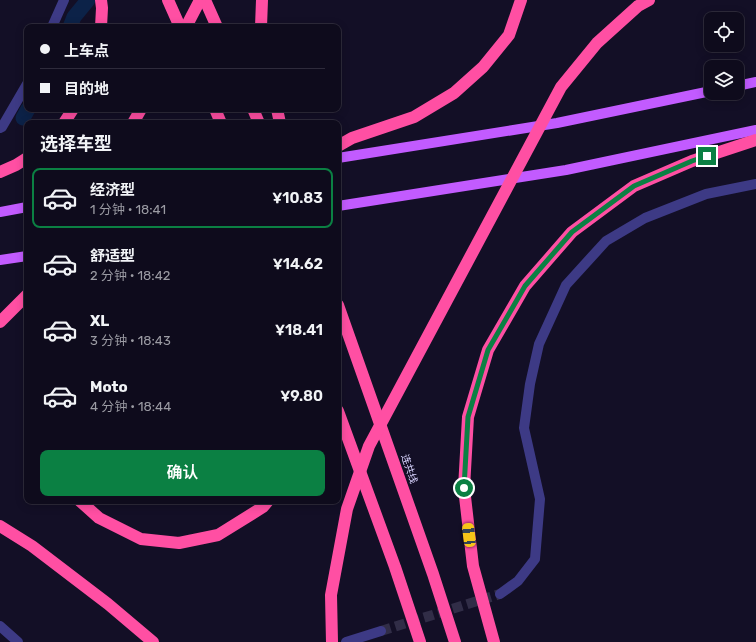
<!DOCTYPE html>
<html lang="zh">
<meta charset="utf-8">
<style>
:root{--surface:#0e0b1c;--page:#1c1929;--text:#f1f3f6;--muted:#9b9ba3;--line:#2e2b3b;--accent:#0b8043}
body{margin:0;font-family:Rubik,"Noto Sans SC",sans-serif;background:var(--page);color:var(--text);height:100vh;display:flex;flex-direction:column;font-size:15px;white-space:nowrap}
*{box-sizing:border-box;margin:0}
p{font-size:13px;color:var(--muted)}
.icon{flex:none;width:22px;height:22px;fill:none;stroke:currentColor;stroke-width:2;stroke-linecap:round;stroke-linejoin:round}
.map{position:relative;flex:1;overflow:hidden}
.panel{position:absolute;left:24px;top:120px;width:317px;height:384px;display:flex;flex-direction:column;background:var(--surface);border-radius:8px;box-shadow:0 2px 10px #0003,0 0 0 1px var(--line)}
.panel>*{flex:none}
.banner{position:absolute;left:24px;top:24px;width:317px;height:88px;border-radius:8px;box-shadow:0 2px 10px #0003,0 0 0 1px var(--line);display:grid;align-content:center;height:88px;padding:0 16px;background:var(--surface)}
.fabs{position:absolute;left:704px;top:12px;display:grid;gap:8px}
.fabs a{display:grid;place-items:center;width:40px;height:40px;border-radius:8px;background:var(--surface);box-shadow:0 2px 10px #0003,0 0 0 1px var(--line);font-size:20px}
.end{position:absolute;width:18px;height:18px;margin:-9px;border:5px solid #0b8043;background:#fff;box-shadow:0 0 0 2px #fff}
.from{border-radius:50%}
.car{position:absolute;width:12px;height:24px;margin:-12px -6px;border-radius:5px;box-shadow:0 0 3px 1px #0007;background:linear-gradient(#f5c518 24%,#345 0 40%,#f5c518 0 76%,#345 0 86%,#f5c518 0)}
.banner b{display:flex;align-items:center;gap:14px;height:38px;font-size:15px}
.banner b+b{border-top:1px solid var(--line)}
.banner i{width:10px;height:10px;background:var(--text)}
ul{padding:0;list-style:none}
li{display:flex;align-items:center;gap:12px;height:60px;margin:0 8px 6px;padding:0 8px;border:2px solid transparent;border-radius:8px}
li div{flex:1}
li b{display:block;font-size:15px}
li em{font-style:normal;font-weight:600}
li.selected{border-color:var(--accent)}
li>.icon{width:36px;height:36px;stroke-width:1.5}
h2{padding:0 16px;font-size:18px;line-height:48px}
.action{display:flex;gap:8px;margin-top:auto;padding:8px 16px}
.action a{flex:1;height:46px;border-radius:8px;background:var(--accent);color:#fff;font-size:16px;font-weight:600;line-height:46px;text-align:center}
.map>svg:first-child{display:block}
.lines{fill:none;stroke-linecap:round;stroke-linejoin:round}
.canal{stroke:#0c2248;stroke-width:15}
.minor-tunnel{stroke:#312d47;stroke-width:10;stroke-dasharray:10 5;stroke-linecap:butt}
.minor{stroke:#3d3a85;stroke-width:10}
.major{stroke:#c25bff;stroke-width:10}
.highway{stroke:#ff4fa3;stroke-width:12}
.highway-bridge{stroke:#ff4fa3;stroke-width:12}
.route{stroke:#0b8043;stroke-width:5}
.labels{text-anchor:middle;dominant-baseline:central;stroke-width:4;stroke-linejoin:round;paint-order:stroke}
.street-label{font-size:10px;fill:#d9d4ff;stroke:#130f26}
</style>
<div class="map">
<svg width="756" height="642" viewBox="0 0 756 642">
<rect width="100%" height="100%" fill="#130f26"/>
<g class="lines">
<g class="canal">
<polyline points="70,27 74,17 88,0"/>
<polyline points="23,118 28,109"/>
</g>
<polyline class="minor-tunnel" points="381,631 500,594"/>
<g class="minor">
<polyline points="52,27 64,0"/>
<polyline points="0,128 2,127 27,84"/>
<polyline points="500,594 518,581 535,559 540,499 524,428 530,384 539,344 566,285 606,241 645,218 706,194 756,184"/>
<polyline points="0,626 18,642"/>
<polyline points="346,642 381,631"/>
</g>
<g class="major">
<polyline points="737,86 756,82"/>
<polyline points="338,158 557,123 711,91"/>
<polyline points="338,206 566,170 756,130"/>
<polyline points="0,212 27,207"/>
<polyline points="0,260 27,256"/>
</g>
<g class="highway">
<polyline points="168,0 180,27"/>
<polyline points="205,0 217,27"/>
<polyline points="101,27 102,8 101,0"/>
<polyline points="186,27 200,0"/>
<polyline points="261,27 262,0"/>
<polyline points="215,109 221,123"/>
<polyline points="253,109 259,123"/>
<polyline points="277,109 280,123"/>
<polyline points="64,123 73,109"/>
<polyline points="133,123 141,109"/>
<polyline points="338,146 352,138 414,117 454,93 483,67 509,35 521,0"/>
<polyline points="0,172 16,165 27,158"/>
<polyline points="338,305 433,574 455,642"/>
<polyline points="0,322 27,295"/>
<polyline points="338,411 395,567 420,642"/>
<polyline points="80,501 99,518 141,539 179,543 218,535 263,507 268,501"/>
<polyline points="0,526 32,546 108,604 153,642"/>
<polyline points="494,642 473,566 464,488 468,417 488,350 525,286 572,232 634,186 692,161 756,140"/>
</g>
<polyline class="highway-bridge" points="332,642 331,595 347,509 369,446 561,87 597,43 638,6 649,0"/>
</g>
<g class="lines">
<polyline class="route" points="464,488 468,417 488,350 525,286 572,232 634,186 692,161 707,156"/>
</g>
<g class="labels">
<g class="street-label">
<text transform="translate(409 469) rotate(71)">连共线</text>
</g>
</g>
</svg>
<div class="fabs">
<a><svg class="icon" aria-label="locate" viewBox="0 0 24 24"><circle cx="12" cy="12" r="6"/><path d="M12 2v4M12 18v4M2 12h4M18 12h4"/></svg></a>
<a><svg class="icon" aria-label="layers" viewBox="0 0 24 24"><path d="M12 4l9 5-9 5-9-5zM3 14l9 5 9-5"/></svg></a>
</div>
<i class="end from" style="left:464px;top:488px"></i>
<i class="end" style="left:707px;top:156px"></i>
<i class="car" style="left:469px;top:535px;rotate:353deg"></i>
<div class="banner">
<b><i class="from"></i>上车点</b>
<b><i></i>目的地</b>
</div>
<section class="panel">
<h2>选择车型</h2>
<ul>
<li class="selected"><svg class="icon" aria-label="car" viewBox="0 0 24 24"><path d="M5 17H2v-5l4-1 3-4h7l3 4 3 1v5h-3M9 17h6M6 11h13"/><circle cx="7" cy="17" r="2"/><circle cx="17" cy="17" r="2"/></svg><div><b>经济型</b><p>1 分钟 · 18:41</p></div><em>¥10.83</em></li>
<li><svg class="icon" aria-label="car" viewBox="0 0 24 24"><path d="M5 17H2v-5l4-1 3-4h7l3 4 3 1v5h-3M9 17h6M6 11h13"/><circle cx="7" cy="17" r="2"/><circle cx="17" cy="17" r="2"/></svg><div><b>舒适型</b><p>2 分钟 · 18:42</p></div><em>¥14.62</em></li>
<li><svg class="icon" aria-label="car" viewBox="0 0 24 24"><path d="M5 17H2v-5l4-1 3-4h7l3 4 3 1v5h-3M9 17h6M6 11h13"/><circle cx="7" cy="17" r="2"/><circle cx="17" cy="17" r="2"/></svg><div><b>XL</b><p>3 分钟 · 18:43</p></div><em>¥18.41</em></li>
<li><svg class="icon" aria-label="car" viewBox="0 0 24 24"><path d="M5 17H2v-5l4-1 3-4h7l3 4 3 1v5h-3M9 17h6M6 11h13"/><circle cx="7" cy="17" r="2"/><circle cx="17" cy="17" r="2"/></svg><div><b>Moto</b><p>4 分钟 · 18:44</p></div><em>¥9.80</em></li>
</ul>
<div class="action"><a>确认</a></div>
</section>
</div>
